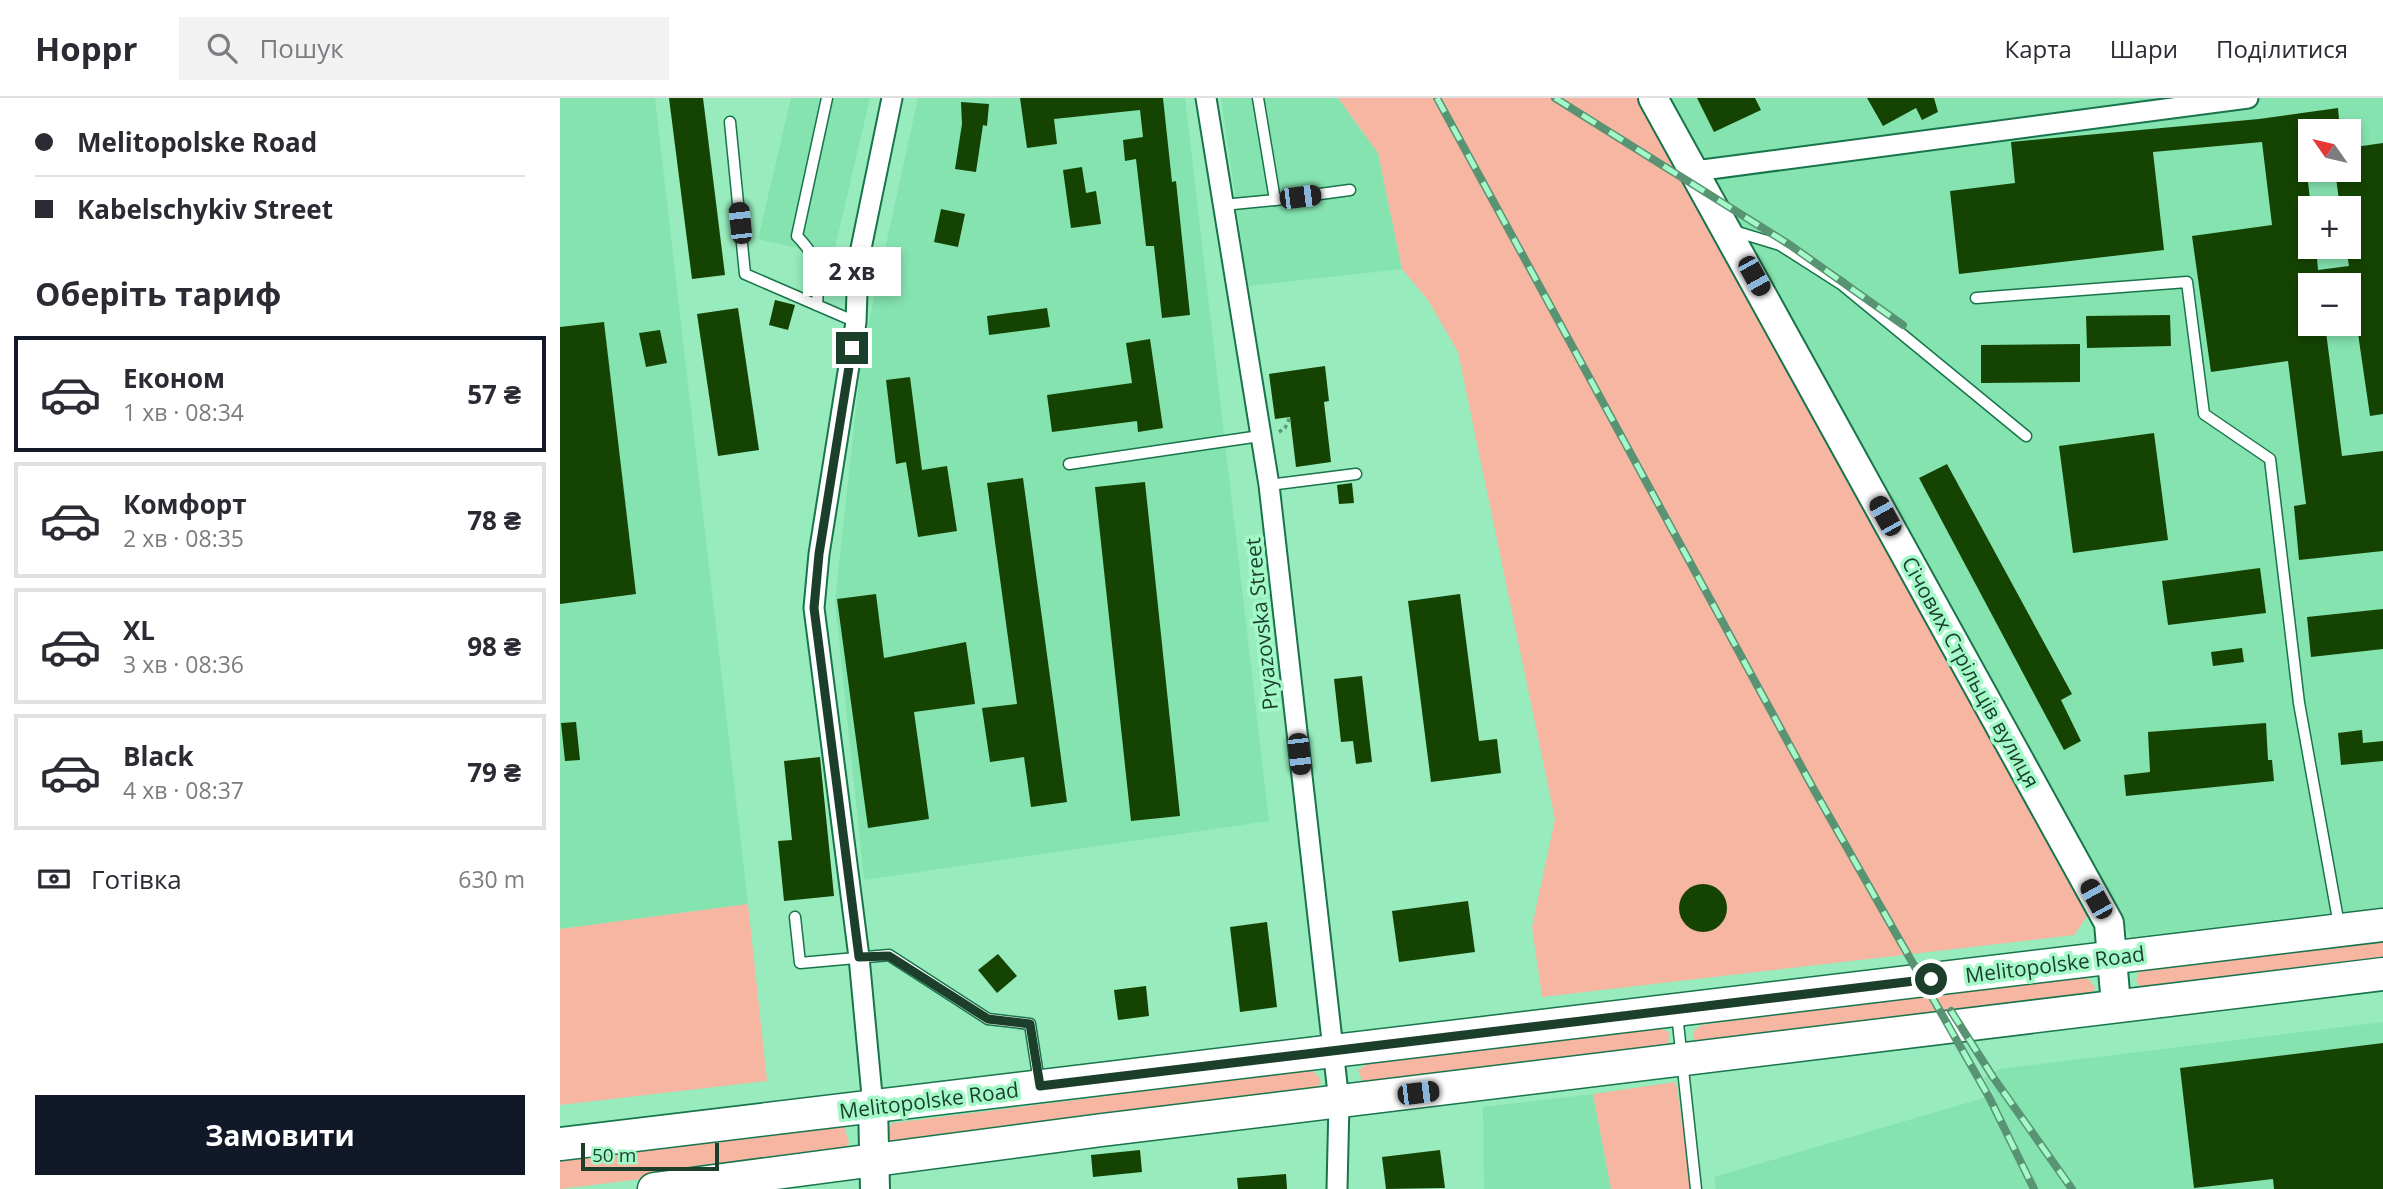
<!DOCTYPE html>
<html lang="uk">
<meta charset="utf-8">
<style>
:root{--surface:#fff;--page:#f2f2f3;--text:#2b2b33;--muted:#7c7c81;--line:#e1e1e2;--accent:#111827}
body{margin:0;font-family:"Open Sans",sans-serif;background:var(--page);color:var(--text);height:100vh;display:flex;flex-direction:column;font-size:26px;white-space:nowrap}
*{box-sizing:border-box;margin:0}
p{font-size:23px;color:var(--muted)}
.icon{flex:none;width:38px;height:38px;fill:none;stroke:currentColor;stroke-width:2;stroke-linecap:round;stroke-linejoin:round}
.map{position:relative;flex:1;overflow:hidden}
.details{display:flex;flex-direction:column;background:var(--surface);width:560px}
.details>*{flex:none}
.hud{display:grid;align-content:center;height:154px;padding:0 35px;background:var(--surface)}
.needle{width:46px;rotate:304deg}
.controls{position:absolute;left:1738px;top:21px;display:grid;gap:14px}
.controls a{display:grid;place-items:center;width:63px;height:63px;border-radius:0px;background:var(--surface);box-shadow:0 4px 10px #0003;font-size:35px}
.scale{position:absolute;left:21px;bottom:18px;width:138px;box-sizing:border-box;padding-left:7px;border:4px solid #1c3f2c;border-top:0;font-size:19px;line-height:24px;white-space:nowrap;color:#1c3f2c;-webkit-text-stroke:5px #a4f9c9;paint-order:stroke}
.end{position:absolute;width:32px;height:32px;margin:-16px;border:9px solid #1c3f2c;background:#fff;box-shadow:0 0 0 4px #fff}
.from{border-radius:50%}
.bubble{position:absolute;height:49px;border-radius:0px;background:var(--surface);box-shadow:0 4px 10px #0003;font-size:23px;font-weight:700;line-height:49px;text-align:center}
.car{position:absolute;width:21px;height:42px;margin:-21px -10px;border-radius:9px;box-shadow:0 0 5px 2px #0007;background:linear-gradient(#222 24%,#8ab4d8 0 40%,#222 0 76%,#8ab4d8 0 86%,#222 0)}
.hud b{display:flex;align-items:center;gap:24px;height:66px;font-size:26px}
.hud b+b{border-top:2px solid var(--line)}
.hud i{width:18px;height:18px;background:var(--text)}
ul{padding:0;list-style:none}
li{display:flex;align-items:center;gap:21px;height:116px;margin:0 14px 10px;padding:0 21px;border:4px solid var(--line);border-radius:0px}
li div{flex:1}
li b{display:block;font-size:26px}
li em{font-style:normal;font-weight:700}
li.active{border-color:var(--accent)}
li>.icon{width:63px;height:63px;stroke-width:1.5}
h2{padding:0 35px;font-size:32px;line-height:84px}
.pay{display:flex;align-items:center;gap:18px;height:77px;padding:0 35px;font-size:26px}
.pay p{margin-inline-start:auto}
.button{display:flex;gap:14px;margin-top:auto;padding:14px 35px}
.button a{flex:1;height:80px;border-radius:0px;background:var(--accent);color:#fff;font-size:28px;font-weight:700;line-height:80px;text-align:center}
header{display:flex;align-items:center;gap:42px;box-sizing:border-box;height:98px;padding:0 35px;background:var(--surface);border-bottom:2px solid var(--line)}
header strong{font-size:33px}
nav{display:flex;gap:38px;margin-inline-start:auto;font-size:24px}
.search{width:490px;height:63px;background:var(--page);display:flex;align-items:center;gap:18px;box-sizing:border-box;padding:0 24px;border-radius:0px;color:var(--muted);font-size:26px}
main{display:flex;flex:1;min-height:0}
.map>svg:first-child{display:block}
.built{fill:#85e3b0;fill-rule:evenodd}
.green{fill:#f7b6a1}
.building{fill:#154402}
.lines{fill:none;stroke-linecap:round;stroke-linejoin:round}
.lane-casing{stroke:#18744b;stroke-width:13}
.street-casing{stroke:#18744b;stroke-width:23}
.secondary-casing{stroke:#18744b;stroke-width:32}
.primary-casing{stroke:#18744b;stroke-width:35}
.path{stroke:#5c9977;stroke-width:3.5;stroke-dasharray:3.5 3.5;stroke-linecap:butt}
.lane{stroke:#fff;stroke-width:10}
.street{stroke:#fff;stroke-width:19}
.secondary{stroke:#fff;stroke-width:28}
.primary{stroke:#fff;stroke-width:32}
.rail-casing{stroke:#589373;stroke-width:8}
.rail{stroke:#a4f9c9;stroke-width:5;stroke-dasharray:16;stroke-linecap:butt}
.route{stroke:#1c3f2c;stroke-width:9}
.labels{text-anchor:middle;dominant-baseline:central;stroke-width:7;stroke-linejoin:round;paint-order:stroke}
.street-label{font-size:21px;fill:#1c3f2c;stroke:#a4f9c9}
</style>
<header>
<strong>Hoppr</strong>
<div class="search"><svg class="icon" aria-label="search" viewBox="0 0 24 24"><circle cx="10" cy="10" r="6"/><path d="M15 15l6 6"/></svg>Пошук</div>
<nav><a>Карта</a><a>Шари</a><a>Поділитися</a></nav>
</header>
<main>
<section class="details">
<div class="hud">
<b><i class="from"></i>Melitopolske Road</b>
<b><i></i>Kabelschykiv Street</b>
</div>
<h2>Оберіть тариф</h2>
<ul>
<li class="active"><svg class="icon" aria-label="car" viewBox="0 0 24 24"><path d="M5 17H2v-5l4-1 3-4h7l3 4 3 1v5h-3M9 17h6M6 11h13"/><circle cx="7" cy="17" r="2"/><circle cx="17" cy="17" r="2"/></svg><div><b>Економ</b><p>1 хв · 08:34</p></div><em>57 ₴</em></li>
<li><svg class="icon" aria-label="car" viewBox="0 0 24 24"><path d="M5 17H2v-5l4-1 3-4h7l3 4 3 1v5h-3M9 17h6M6 11h13"/><circle cx="7" cy="17" r="2"/><circle cx="17" cy="17" r="2"/></svg><div><b>Комфорт</b><p>2 хв · 08:35</p></div><em>78 ₴</em></li>
<li><svg class="icon" aria-label="car" viewBox="0 0 24 24"><path d="M5 17H2v-5l4-1 3-4h7l3 4 3 1v5h-3M9 17h6M6 11h13"/><circle cx="7" cy="17" r="2"/><circle cx="17" cy="17" r="2"/></svg><div><b>XL</b><p>3 хв · 08:36</p></div><em>98 ₴</em></li>
<li><svg class="icon" aria-label="car" viewBox="0 0 24 24"><path d="M5 17H2v-5l4-1 3-4h7l3 4 3 1v5h-3M9 17h6M6 11h13"/><circle cx="7" cy="17" r="2"/><circle cx="17" cy="17" r="2"/></svg><div><b>Black</b><p>4 хв · 08:37</p></div><em>79 ₴</em></li>
</ul>
<div class="pay"><svg class="icon" aria-label="cash" viewBox="0 0 24 24"><path d="M3 7h18v10H3z"/><circle cx="12" cy="12" r="2"/></svg>Готівка<p>630 m</p></div>
<div class="button"><a>Замовити</a></div>
</section>
<div class="map">
<svg width="1823" height="1091" viewBox="0 0 1823 1091">
<rect width="100%" height="100%" fill="#97ebbc"/>
<g class="built">
<polygon points="0,0 95,0 188,806 0,831"/>
<polygon points="231,0 310,0 273,158 198,141"/>
<polygon points="358,0 625,0 709,723 304,782 275,502 302,256"/>
<polygon points="661,0 778,0 818,55 842,171 688,188"/>
<path d="M1106,0h717v809l-252,30zM1750,33h38v39h-38zM1750,110h38v39h-38zM1750,187h38v39h-38z"/>
<polygon points="1823,924 1823,1091 1156,1091 1154,1079 1434,997 1424,980 1440,971"/>
<polygon points="1033,996 1051,1091 924,1091 923,1009"/>
</g>
<g class="green">
<polygon points="778,0 1081,0 1528,817 1514,837 982,899 972,829 995,721 898,254 868,202 842,171 818,55"/>
<polygon points="188,806 207,983 0,1007 0,831"/>
<polygon points="1823,842 1823,864 1581,890 1576,883 1579,873 1583,871"/>
<polygon points="1526,879 1535,889 1532,898 1138,946 1133,939 1133,934 1141,927 1365,895"/>
<polygon points="1101,930 1109,935 1108,949 804,986 798,973 806,966"/>
<polygon points="752,972 761,982 758,991 331,1045 326,1032 333,1025"/>
<polygon points="1116,984 1132,1091 1051,1091 1033,996"/>
<polygon points="284,1028 289,1044 285,1056 0,1091 0,1058"/>
</g>
<g class="building">
<polygon points="109,0 143,0 165,177 132,181"/>
<polygon points="460,0 603,0 612,84 616,83 630,217 602,220 594,148 586,148 576,61 565,63 563,42 583,39 580,12 494,21 497,46 467,50"/>
<polygon points="1137,0 1195,0 1201,12 1154,34"/>
<polygon points="1307,0 1374,0 1378,14 1362,22 1356,10 1323,28"/>
<polygon points="401,4 429,6 427,28 423,27 416,74 395,71 402,26"/>
<polygon points="1778,10 1780,33 1750,33 1750,40 1743,41 1751,110 1750,149 1756,149 1758,172 1789,168 1786,149 1788,149 1788,110 1780,110 1775,72 1788,72 1788,50 1823,45 1823,316 1810,318 1795,215 1788,216 1788,187 1750,187 1750,226 1765,226 1782,358 1823,353 1823,453 1739,462 1734,408 1746,406 1728,263 1651,274 1632,138 1712,127 1702,44 1593,54 1604,152 1399,176 1390,93 1455,85 1451,44 1699,21"/>
<polygon points="522,69 526,95 536,93 541,126 511,130 503,72"/>
<polygon points="381,111 405,116 398,149 374,144"/>
<polygon points="215,202 235,207 228,232 209,227"/>
<polygon points="178,210 199,352 158,358 137,216"/>
<polygon points="487,210 490,229 429,237 427,218"/>
<polygon points="1610,217 1611,248 1527,250 1526,218"/>
<polygon points="44,224 76,496 0,506 0,229"/>
<polygon points="100,232 107,265 86,269 79,235"/>
<polygon points="590,241 603,330 578,334 577,323 492,334 487,297 572,285 566,245"/>
<polygon points="1520,246 1520,284 1421,285 1421,247"/>
<polygon points="765,268 769,303 764,304 771,364 736,369 730,319 715,321 709,276"/>
<polygon points="350,279 362,372 387,368 397,433 358,439 346,364 336,366 326,282"/>
<polygon points="1594,335 1608,442 1513,455 1499,348"/>
<polygon points="1387,366 1512,596 1501,602 1521,643 1504,652 1359,380"/>
<polygon points="463,380 507,704 471,709 464,659 430,664 422,610 457,606 427,385"/>
<polygon points="585,384 620,718 571,723 535,389"/>
<polygon points="792,385 794,405 779,406 777,387"/>
<polygon points="1700,470 1706,515 1608,527 1602,483"/>
<polygon points="316,496 324,560 406,544 415,606 354,614 369,721 308,730 277,501"/>
<polygon points="900,496 919,643 937,641 941,675 871,684 848,503"/>
<polygon points="1823,511 1823,551 1751,559 1747,519"/>
<polygon points="1682,550 1684,564 1653,568 1651,554"/>
<polygon points="802,578 812,664 796,666 793,643 781,644 774,581"/>
<polygon points="16,624 20,662 5,663 1,625"/>
<polygon points="1706,625 1708,662 1712,662 1714,683 1566,698 1564,677 1590,674 1588,634"/>
<polygon points="1802,632 1803,645 1823,643 1823,663 1781,667 1778,635"/>
<polygon points="260,659 274,798 224,803 218,743 232,742 224,663"/>
<circle cx="1143" cy="810" r="24"/>
<polygon points="908,803 915,854 839,864 832,813"/>
<polygon points="707,824 717,909 680,914 670,829"/>
<polygon points="438,856 457,878 437,895 418,872"/>
<polygon points="586,888 589,918 558,922 554,892"/>
<polygon points="1823,945 1823,1091 1714,1091 1713,1081 1634,1090 1620,970"/>
<polygon points="580,1052 582,1074 533,1079 531,1057"/>
<polygon points="880,1052 885,1090 826,1091 822,1059"/>
<polygon points="726,1076 727,1091 678,1091 677,1080"/>
</g>
<g class="lines">
<g class="lane-casing">
<g id="lane">
<polyline points="170,24 185,176 296,224"/>
<polyline points="715,102 790,92"/>
<polyline points="663,107 715,102 698,0"/>
<polyline points="1174,133 1220,147 1281,186 1466,338"/>
<polyline points="1416,200 1627,184 1644,316 1710,361 1739,605 1779,827"/>
<path d="M257,207c2,-33 4,-44 -20,-69l30,-138"/>
<polyline points="509,366 700,338"/>
<polyline points="709,387 796,376"/>
<polyline points="235,819 240,865 329,857 428,921 470,926 479,984"/>
<polyline points="1117,916 1136,1091"/>
</g>
</g>
<g class="street-casing">
<g id="street">
<polyline points="646,0 709,387 779,1004 777,1091"/>
<polyline points="1135,73 1688,0"/>
<polyline points="313,1008 299,859 254,510 259,456 296,224 298,165 332,0"/>
</g>
</g>
<g class="secondary-casing">
<g id="secondary">
<polyline points="1093,0 1549,825 1556,907"/>
<polyline points="313,1008 315,1091"/>
</g>
</g>
<g class="primary-casing">
<g id="primary">
<polyline points="0,1046 1823,827"/>
<polyline points="94,1091 542,1032 1823,876"/>
</g>
</g>
<polyline class="path" points="719,334 725,330 730,319"/>
<use href="#lane" class="lane"/>
<use href="#street" class="street"/>
<use href="#secondary" class="secondary"/>
<use href="#primary" class="primary"/>
<g class="rail-casing">
<g id="rail">
<polyline points="877,0 1253,690 1429,999 1474,1091"/>
<polyline points="995,0 1230,147 1343,227"/>
<polyline points="1391,913 1433,979 1512,1091"/>
</g>
</g>
<use href="#rail" class="rail"/>
</g>
<g class="lines">
<polyline class="route" points="292,250 259,456 254,510 299,859 329,858 428,921 470,926 480,988 1371,881"/>
</g>
<g class="labels">
<g class="street-label">
<text transform="translate(701 526) rotate(-96)">Pryazovska Street</text>
<text transform="translate(1411 574) rotate(61)">Січових Стрільців вулиця</text>
<text transform="translate(1495 866) rotate(-7)">Melitopolske Road</text>
<text transform="translate(369 1002) rotate(-7)">Melitopolske Road</text>
</g>
</g>
</svg>
<div class="controls">
<a><svg class="needle" viewBox="-14 -14 28 28"><path d="M0-13l5 13h-10z" fill="#e53935"/><path d="M0 13l5-13h-10z" fill="#7c7c81"/></svg></a>
<a>+</a>
<a>−</a>
</div>
<div class="scale">50 m</div>
<i class="end from" style="left:1371px;top:881px"></i>
<i class="end" style="left:292px;top:250px"></i>
<div class="bubble" style="left:243px;top:149px;width:98px">2 хв</div>
<i class="car" style="left:740px;top:99px;rotate:83deg"></i>
<i class="car" style="left:180px;top:125px;rotate:354deg"></i>
<i class="car" style="left:1194px;top:178px;rotate:151deg"></i>
<i class="car" style="left:1325px;top:418px;rotate:331deg"></i>
<i class="car" style="left:739px;top:656px;rotate:174deg"></i>
<i class="car" style="left:1536px;top:801px;rotate:331deg"></i>
<i class="car" style="left:858px;top:995px;rotate:83deg"></i>
</div>
</main>
